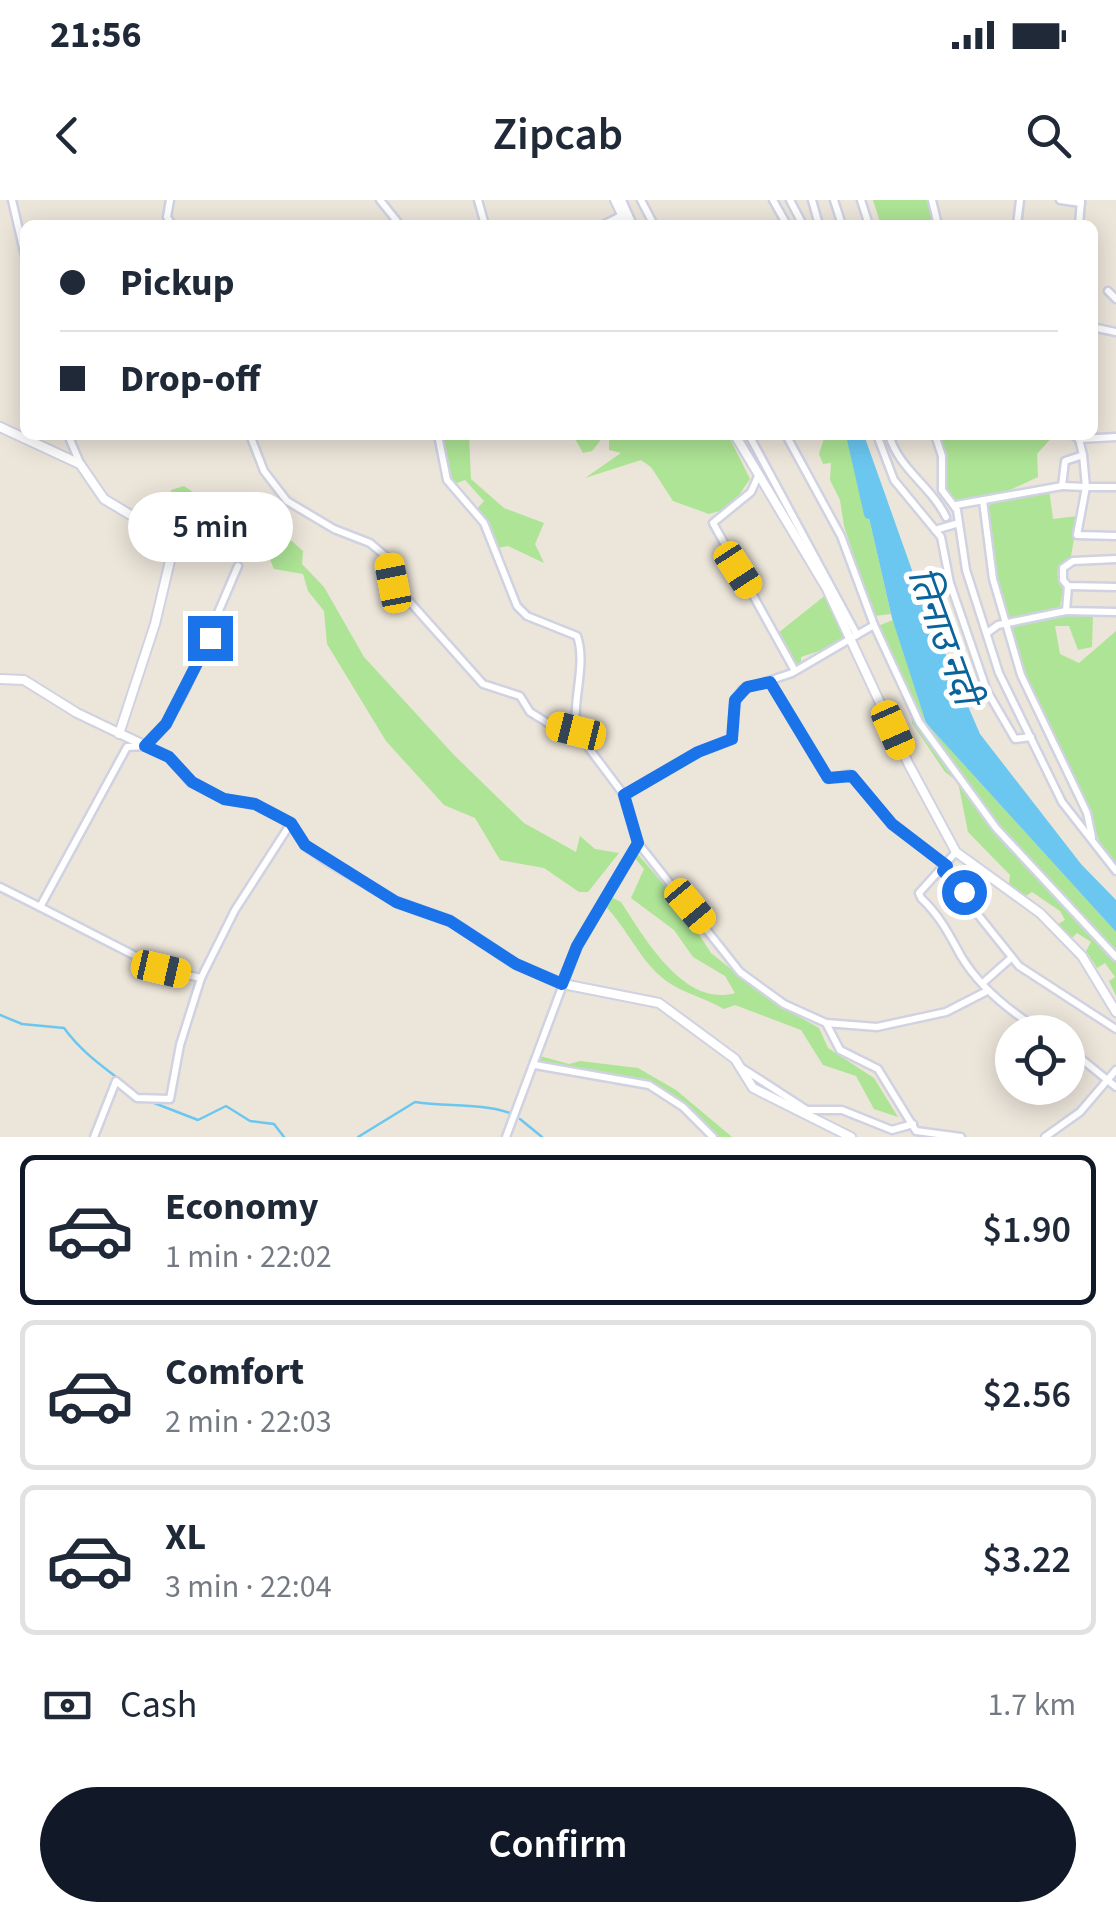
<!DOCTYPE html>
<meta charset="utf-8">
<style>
:root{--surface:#fff;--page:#f6f6f7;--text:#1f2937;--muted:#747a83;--line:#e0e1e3;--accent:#111827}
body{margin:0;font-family:"Source Sans 3","Noto Sans Devanagari",sans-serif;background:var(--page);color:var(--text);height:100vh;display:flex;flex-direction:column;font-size:38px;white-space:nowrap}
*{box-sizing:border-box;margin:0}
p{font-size:32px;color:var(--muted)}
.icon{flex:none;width:55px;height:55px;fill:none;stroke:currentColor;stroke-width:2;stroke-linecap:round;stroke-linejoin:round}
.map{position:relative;height:937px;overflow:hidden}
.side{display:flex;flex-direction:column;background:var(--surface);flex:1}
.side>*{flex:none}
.hud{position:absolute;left:20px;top:20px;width:1078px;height:220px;border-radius:15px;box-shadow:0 5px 25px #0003;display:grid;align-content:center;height:220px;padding:0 40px;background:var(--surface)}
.tools{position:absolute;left:995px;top:815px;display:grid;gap:20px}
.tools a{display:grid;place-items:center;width:90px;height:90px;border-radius:50%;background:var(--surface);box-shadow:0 5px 25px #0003;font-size:50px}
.end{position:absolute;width:45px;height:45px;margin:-22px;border:12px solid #1a73e8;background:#fff;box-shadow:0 0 0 5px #fff}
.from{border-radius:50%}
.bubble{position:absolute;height:70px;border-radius:35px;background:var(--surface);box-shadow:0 5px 25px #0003;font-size:32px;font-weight:600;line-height:70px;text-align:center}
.car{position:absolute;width:30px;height:60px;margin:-30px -15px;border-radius:12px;box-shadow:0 0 8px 2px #0007;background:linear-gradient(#f5c518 24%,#345 0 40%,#f5c518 0 76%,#345 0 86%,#f5c518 0)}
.hud b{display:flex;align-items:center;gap:35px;height:95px;font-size:38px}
.hud b+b{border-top:2px solid var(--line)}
.hud i{width:25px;height:25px;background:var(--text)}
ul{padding:18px 0 0;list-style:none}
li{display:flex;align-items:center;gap:30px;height:150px;margin:0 20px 15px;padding:0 20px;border:5px solid var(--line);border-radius:15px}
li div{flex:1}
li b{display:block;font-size:38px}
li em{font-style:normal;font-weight:600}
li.active{border-color:var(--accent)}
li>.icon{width:90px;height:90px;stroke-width:1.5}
.pay{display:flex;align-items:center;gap:25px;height:110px;padding:0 40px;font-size:38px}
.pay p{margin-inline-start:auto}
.primary-button{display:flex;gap:20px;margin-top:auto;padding:20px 40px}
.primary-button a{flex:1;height:115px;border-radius:60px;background:var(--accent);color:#fff;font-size:40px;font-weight:600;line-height:115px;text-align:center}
.status{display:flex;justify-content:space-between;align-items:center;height:70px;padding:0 50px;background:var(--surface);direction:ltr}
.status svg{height:28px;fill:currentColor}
header{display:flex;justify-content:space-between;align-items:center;height:130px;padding:0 40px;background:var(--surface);font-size:45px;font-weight:600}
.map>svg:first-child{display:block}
.green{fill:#ade495}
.water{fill:#6bc7f0}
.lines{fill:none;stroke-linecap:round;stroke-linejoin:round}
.stream{stroke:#6bc7f0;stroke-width:2.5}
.river{stroke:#6bc7f0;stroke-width:10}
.minor-casing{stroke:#d0d2e2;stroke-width:11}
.tertiary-casing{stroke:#d0d2e2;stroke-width:12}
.minor{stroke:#fff;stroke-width:6}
.tertiary{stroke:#fff;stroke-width:8}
.route{stroke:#1a73e8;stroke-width:12}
.labels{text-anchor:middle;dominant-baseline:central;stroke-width:10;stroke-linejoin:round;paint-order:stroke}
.water-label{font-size:38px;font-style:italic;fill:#0b639b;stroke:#fff}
</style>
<div class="status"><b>21:56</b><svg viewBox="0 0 49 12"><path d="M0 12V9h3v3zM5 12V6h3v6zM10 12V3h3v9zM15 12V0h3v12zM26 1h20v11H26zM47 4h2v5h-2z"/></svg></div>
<header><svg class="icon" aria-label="back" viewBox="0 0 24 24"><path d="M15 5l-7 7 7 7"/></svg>Zipcab<svg class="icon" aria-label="search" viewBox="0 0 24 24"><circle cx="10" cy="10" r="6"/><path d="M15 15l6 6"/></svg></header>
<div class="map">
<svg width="1116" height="937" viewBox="0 0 1116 937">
<rect width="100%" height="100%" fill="#ece5da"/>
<g class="green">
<polygon points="873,0 930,0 936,25 881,25"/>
<polygon points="441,235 469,235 471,279 504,308 544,323 535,344 544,363 508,346 498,348 475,311 484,301 465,280 457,283 459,291 448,280"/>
<polygon points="573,235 728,235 750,279 730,308 709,314 673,301 651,267 641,260 585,278 621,253 609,250 609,240 603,237 592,251 583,253"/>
<polygon points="825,235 850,235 891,414 874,416 844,326 840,300 830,280 831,263 823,264 819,254"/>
<polygon points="939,235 1054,235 1037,254 1038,277 980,304 957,303 944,288 944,248"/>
<polygon points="1039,285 1049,289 1053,319 1078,316 1070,362 1057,373 1063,390 1060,406 1067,412 1093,415 1092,447 1078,450 1069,426 1055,426 1060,454 1079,463 1116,431 1116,675 1016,470 997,395 986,307 1011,292"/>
<polygon points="184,286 220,310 264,316 303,351 302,364 324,387 364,457 454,555 524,623 576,652 580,636 595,649 619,653 588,692 579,692 544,668 500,660 475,618 444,605 386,541 327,444 324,411 308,391 303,374 274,369 261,338 222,324 211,312 193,311 171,298 171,290"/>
<polygon points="827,394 846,442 801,457 801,465 796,468 778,433"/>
<polygon points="893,420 926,523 1116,732 1116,796 1109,781 1115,777 1105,763 1097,768 1086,751 1091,742 1077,733 1071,739 1056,725 1065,720 1060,711 1032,692 1026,696 1009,684 1010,675 968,632 958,582 945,572 912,523 911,504 894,463 870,429"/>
<path d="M636,652l40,47 35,54 57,46 51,29 9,20 46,30 24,39 -24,-8 -18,-33 -33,-11 -22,-35 -66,-25 -11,4c-18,-11 -42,-16 -59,-29 -26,-20 -38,-53 -61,-75l7,-8 10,5c23,35 63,106 114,91l-10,-17 -32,-19 -19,-27 -43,-32 13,-29 -10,-12z"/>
<polygon points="540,856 569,864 580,861 638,868 676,890 732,937 714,937 680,901 646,883 537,864"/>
</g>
<polygon class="water" points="850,235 864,235 924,404 980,534 1081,664 1116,700 1116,732 926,523 892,418"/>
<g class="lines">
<g class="stream">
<path d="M0,815l22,9 42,4c22,30 46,42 74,67"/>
<polyline points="149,901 198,920 226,906 250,921 274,924 284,937"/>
<polyline points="520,919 542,937"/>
<path d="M358,937l57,-35c33,5 64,1 95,11"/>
</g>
<polyline class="river" points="851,235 869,314"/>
<g class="minor-casing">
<g id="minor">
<polyline points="12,0 25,56"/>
<polyline points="170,0 167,17 172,25"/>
<polyline points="380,0 400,25"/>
<polyline points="478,0 485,25"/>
<polyline points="622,0 633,25"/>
<polyline points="641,0 654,25"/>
<polyline points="773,0 787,25"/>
<polyline points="790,0 803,25"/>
<polyline points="812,0 819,25"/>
<polyline points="834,0 842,25"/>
<polyline points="861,0 869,25"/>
<polyline points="932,0 938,25"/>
<polyline points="1060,0 1081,3"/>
<polyline points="603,25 623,15"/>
<polyline points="1017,25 1020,0"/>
<polyline points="1079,25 1081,0"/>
<polyline points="1108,91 1116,99"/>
<polyline points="1092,127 1116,132"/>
<polyline points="68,235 80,263"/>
<polyline points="250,235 264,271 287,301 334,329 370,343 389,359 393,383 483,484 520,496 530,512 551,525 576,531 624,595 638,643 740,772 784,804 826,823 877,827 946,812 987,791"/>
<path d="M438,235l9,45 37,43 33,83 10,10 50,20c10,28 -5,64 -1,95"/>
<polyline points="749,235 857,435"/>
<polyline points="786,235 841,336 874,425 919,522 996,628 1116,757"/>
<polyline points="877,235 894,280 941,337 950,383 987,491 1015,539 1031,537"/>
<path d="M889,235c10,34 42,51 57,82"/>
<polyline points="935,235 942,256 942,290 957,310 966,370 999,473 1062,602 1116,671"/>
<polyline points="1073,235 1079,239 1116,237"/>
<polyline points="1079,239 1083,255 1065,261 1062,286 1086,287 1077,335 1116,336"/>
<polyline points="1083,255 1086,287 1116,287"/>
<polyline points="759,274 751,292 713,323 795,471"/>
<polyline points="983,301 993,379 1021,475 1087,613 1092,637"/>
<polyline points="956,305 1062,286"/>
<polyline points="935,330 959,323"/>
<polyline points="1116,359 1073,361 1063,368 1063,380 1068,386 1116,387"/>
<polyline points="1068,386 1066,411 1116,412"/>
<polyline points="987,433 998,425 1066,411"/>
<polyline points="770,481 828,579 849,574 892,623 947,666"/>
<polyline points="624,595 698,552 732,539 734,505 742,490 792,473 874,425"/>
<path d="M956,652l-37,41 2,5c19,18 28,36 40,58 19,32 51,57 82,76"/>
<polyline points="943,671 1019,766 1116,829"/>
<polyline points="0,687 40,707"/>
<polyline points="201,778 235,710 291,623"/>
<polyline points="984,782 1011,758"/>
<polyline points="826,823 840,850 878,869 916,931 961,937"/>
<polyline points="1068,848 1116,887"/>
<polyline points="535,865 649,885 683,907 713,937"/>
<polyline points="739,866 807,910 842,910 892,930 913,924"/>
<polyline points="94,937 116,881 137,898 170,899 180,845 201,778 161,769 40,707 127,547 145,546 166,524 185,490 238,366"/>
<polyline points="506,937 577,747 638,643"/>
<polyline points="1045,937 1080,912 1116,870"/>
</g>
</g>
<g class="tertiary-casing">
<g id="tertiary">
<polyline points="615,0 627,25"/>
<polyline points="0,227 80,264 104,299 169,338 173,348 155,424 119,534"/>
<polyline points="735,235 827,389 908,563 956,652 1040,713 1082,756 1116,812"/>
<polyline points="0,479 24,480 77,513 169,557 191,582 224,599 255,604 291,623 305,645 326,660 397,702 451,721 516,764 563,784 659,803 735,859 753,888 851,937"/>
</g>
</g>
<use href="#minor" class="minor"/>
<use href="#tertiary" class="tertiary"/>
</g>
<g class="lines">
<polyline class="route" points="210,438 166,524 145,546 169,557 192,582 224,599 255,604 291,623 305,645 396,702 450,721 516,764 562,784 577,746 638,643 624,595 698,552 732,539 735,500 747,487 770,482 828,578 852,576 892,624 947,666 943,671 964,692"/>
</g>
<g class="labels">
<g class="water-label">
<text transform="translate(943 436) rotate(70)">तिनाउ नदी</text>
</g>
</g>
</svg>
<div class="tools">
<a><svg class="icon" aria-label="locate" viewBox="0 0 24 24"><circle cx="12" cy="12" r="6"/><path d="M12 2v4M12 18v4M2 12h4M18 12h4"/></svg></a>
</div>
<i class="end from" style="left:964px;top:692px"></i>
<i class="end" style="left:210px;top:438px"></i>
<div class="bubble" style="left:128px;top:292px;width:165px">5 min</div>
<i class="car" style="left:738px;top:370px;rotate:147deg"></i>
<i class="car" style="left:393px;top:383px;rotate:349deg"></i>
<i class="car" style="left:893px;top:530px;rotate:156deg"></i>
<i class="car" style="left:576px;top:531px;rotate:284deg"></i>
<i class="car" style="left:690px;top:706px;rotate:140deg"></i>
<i class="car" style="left:161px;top:769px;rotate:103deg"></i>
<div class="hud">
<b><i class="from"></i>Pickup</b>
<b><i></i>Drop-off</b>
</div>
</div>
<section class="side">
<ul>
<li class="active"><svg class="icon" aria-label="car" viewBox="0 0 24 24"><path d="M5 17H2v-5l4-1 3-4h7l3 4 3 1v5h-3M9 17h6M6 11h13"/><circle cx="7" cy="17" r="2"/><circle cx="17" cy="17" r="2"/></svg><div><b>Economy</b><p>1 min · 22:02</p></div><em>$1.90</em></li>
<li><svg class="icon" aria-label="car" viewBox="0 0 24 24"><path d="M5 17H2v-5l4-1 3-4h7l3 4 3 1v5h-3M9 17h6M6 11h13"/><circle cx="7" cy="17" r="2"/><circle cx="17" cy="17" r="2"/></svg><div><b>Comfort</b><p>2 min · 22:03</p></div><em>$2.56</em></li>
<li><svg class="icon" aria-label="car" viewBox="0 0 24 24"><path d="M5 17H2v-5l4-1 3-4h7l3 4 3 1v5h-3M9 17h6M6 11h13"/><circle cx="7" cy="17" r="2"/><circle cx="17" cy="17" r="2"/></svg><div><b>XL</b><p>3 min · 22:04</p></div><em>$3.22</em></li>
</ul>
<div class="pay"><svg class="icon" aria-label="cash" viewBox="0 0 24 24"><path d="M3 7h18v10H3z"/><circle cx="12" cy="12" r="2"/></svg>Cash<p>1.7 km</p></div>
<div class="primary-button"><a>Confirm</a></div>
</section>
